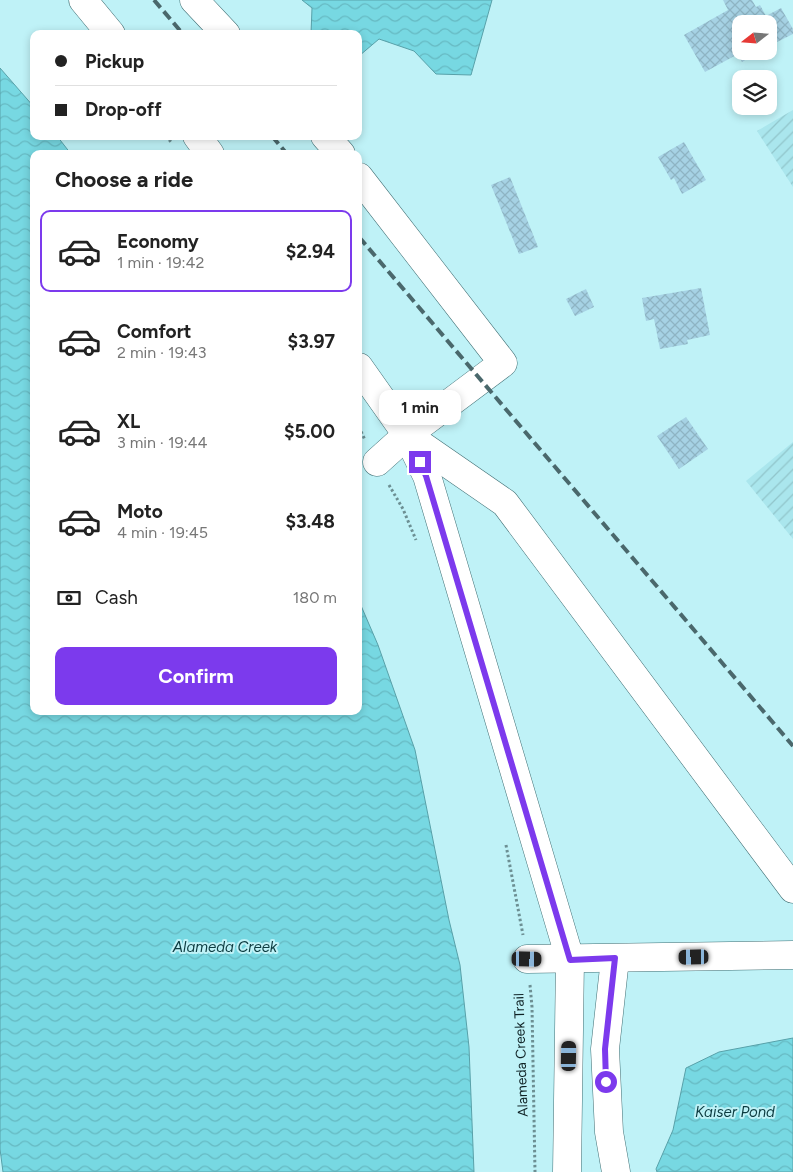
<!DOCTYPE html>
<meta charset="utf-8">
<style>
:root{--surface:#fff;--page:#f6f6f6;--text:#222;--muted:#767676;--line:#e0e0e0;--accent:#7c3aed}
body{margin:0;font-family:Figtree,sans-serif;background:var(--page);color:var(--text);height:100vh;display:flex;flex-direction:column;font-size:19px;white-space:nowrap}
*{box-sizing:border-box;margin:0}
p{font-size:16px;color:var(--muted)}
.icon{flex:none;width:28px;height:28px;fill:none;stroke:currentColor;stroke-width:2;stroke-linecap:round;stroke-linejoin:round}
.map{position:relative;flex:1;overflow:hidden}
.panel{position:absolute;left:30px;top:150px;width:332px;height:565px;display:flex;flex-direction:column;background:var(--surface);border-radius:10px;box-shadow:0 2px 8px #0003}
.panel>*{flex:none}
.guide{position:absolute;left:30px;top:30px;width:332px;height:110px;border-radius:10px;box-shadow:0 2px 8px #0003;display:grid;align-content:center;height:110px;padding:0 25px;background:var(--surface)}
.needle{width:32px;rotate:253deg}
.controls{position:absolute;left:732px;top:15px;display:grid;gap:10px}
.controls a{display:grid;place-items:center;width:45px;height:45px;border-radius:10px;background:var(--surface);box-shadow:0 2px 8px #0003;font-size:25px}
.end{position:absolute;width:22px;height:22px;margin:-11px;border:6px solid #7c3aed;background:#fff;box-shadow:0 0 0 2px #fff}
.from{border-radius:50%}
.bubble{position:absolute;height:35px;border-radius:10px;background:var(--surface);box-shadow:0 2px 8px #0003;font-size:16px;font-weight:700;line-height:35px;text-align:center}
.car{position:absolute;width:15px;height:30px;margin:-15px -8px;border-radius:6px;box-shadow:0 0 4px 1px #0007;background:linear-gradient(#222 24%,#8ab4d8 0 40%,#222 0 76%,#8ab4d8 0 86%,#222 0)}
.guide b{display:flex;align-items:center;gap:18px;height:48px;font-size:19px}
.guide b+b{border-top:1px solid var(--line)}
.guide i{width:12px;height:12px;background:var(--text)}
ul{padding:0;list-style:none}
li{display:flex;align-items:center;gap:15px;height:82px;margin:0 10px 8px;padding:0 15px;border:2px solid transparent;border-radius:10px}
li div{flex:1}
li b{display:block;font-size:19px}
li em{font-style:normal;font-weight:700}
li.current{border-color:var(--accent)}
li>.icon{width:45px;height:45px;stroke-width:1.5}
h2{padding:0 25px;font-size:22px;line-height:60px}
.pay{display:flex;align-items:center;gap:12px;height:55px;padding:0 25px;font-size:19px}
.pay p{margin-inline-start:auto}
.action{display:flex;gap:10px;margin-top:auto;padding:10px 25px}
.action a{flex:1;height:58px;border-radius:10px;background:var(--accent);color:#fff;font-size:20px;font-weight:700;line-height:58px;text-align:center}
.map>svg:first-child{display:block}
.industrial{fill:url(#industrial-furrows)}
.water{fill:url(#water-waves);stroke:#58a1a9}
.building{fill:url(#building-cross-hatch)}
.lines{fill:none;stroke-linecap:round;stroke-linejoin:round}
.minor-casing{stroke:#406f74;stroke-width:29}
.path{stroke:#6c8f93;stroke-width:3;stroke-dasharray:2.5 2.5;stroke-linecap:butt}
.minor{stroke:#fff;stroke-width:28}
.rail{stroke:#4a686c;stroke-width:4;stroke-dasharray:10 5;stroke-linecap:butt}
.route{stroke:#7c3aed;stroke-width:6}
.labels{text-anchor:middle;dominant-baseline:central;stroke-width:4;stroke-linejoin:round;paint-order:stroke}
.street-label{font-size:14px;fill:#0f2225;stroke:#bff2f7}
.water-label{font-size:15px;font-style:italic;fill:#0c3b40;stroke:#bff2f7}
</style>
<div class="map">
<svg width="793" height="1172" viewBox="0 0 793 1172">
<defs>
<pattern id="industrial-furrows" width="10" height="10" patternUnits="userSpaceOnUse" patternTransform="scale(1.25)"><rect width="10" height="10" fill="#aae6ed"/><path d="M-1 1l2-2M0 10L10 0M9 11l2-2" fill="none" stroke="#91c5cb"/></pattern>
<pattern id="water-waves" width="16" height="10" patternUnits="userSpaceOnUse" patternTransform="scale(1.25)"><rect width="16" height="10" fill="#77d8e2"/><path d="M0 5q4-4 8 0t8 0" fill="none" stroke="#66b9c2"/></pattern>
<pattern id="building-cross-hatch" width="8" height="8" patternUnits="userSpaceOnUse" patternTransform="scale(1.25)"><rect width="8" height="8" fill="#a6d2e4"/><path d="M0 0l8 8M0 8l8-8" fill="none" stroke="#8eb4c3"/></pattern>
</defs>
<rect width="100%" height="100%" fill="#bff2f7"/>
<g class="industrial">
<polygon points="793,110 793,187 757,131"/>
<polygon points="793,442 793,539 746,481"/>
</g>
<g class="water">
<polygon points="302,0 492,0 471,75 436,74 414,51 379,39 359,56 359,34 311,34 312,8"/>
<polygon points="0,68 34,107 34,136 57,136 71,154 34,154 34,711 359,711 359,601 378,645 415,750 449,920 460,965 469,1047 474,1172 3,1172 0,1149"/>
<polygon points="793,1038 793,1172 657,1172 656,1169 673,1130 686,1068 719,1052"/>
</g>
<g class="building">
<polygon points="723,0 752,0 756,7 760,5 766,16 781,8 793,29 793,34 769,46 769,24 741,24 741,51 760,51 742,62 738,54 705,72 684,35 728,10"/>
<polygon points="684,142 706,180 682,194 674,178 671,180 658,157"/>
<polygon points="510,177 538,247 519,254 491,185"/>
<polygon points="701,288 710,335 687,340 688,344 660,349 654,319 646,321 642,298"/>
<polygon points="586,289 594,307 575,316 566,299"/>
<polygon points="686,417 708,449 679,469 657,436"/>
</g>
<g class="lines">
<g class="minor-casing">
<g id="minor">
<polyline points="83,0 111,34"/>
<polyline points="194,0 226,34"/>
<polyline points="197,136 210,154"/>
<polyline points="325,136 341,154"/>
<polyline points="359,177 503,363 407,435 377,462"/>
<polyline points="359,367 407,435 427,476 570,959 567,1172"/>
<polyline points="408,436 505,503 793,889"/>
<polyline points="527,959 793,955"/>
<polyline points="615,959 605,1049 609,1132 616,1172"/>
</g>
</g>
<g class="path">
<polyline points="166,136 171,142"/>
<polyline points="359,427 365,440"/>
<polyline points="389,485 403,509 416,540"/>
<polyline points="506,845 523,935"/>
<polyline points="530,985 532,1007 535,1172"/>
</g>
<use href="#minor" class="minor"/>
<g class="rail">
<polyline points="154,0 183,34"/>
<polyline points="272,136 287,154"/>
<polyline points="359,237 793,746"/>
</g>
</g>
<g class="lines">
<polyline class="route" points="420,462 426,476 570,960 615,958 605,1049 606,1082"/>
</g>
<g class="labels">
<g class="street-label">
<text transform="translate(521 1055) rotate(-92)">Alameda Creek Trail</text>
</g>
<g class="water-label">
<text x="225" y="947">Alameda Creek</text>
<text x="735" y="1112">Kaiser Pond</text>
</g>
</g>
</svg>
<div class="controls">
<a><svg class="needle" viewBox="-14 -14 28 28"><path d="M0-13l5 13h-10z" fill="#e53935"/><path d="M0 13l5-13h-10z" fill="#767676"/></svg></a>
<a><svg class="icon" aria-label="layers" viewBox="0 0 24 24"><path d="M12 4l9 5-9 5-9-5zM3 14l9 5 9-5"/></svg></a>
</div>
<i class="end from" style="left:606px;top:1082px"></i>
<i class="end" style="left:420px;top:462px"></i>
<div class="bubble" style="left:379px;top:390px;width:82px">1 min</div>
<i class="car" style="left:694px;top:957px;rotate:269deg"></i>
<i class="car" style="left:527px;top:959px;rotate:91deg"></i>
<i class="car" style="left:569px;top:1056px;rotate:1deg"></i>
<div class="guide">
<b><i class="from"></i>Pickup</b>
<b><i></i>Drop-off</b>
</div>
<section class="panel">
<h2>Choose a ride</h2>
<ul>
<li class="current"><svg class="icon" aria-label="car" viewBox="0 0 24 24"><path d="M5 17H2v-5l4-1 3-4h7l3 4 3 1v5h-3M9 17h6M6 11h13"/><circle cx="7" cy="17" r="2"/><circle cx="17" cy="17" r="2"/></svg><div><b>Economy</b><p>1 min · 19:42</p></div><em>$2.94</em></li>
<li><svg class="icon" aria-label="car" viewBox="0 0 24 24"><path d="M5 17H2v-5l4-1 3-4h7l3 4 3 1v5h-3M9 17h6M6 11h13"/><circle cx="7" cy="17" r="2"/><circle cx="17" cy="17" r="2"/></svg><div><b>Comfort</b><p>2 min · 19:43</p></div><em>$3.97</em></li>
<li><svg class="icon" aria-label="car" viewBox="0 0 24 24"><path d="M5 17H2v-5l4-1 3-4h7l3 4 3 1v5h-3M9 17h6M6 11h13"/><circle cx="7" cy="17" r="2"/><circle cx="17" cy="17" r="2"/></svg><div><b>XL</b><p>3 min · 19:44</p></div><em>$5.00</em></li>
<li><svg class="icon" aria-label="car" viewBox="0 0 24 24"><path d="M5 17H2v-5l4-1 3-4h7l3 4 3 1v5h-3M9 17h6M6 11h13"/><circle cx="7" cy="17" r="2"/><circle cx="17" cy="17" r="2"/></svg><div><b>Moto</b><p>4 min · 19:45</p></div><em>$3.48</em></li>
</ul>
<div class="pay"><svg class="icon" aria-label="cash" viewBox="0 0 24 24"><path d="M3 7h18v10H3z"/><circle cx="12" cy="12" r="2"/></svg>Cash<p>180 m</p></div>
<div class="action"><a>Confirm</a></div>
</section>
</div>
